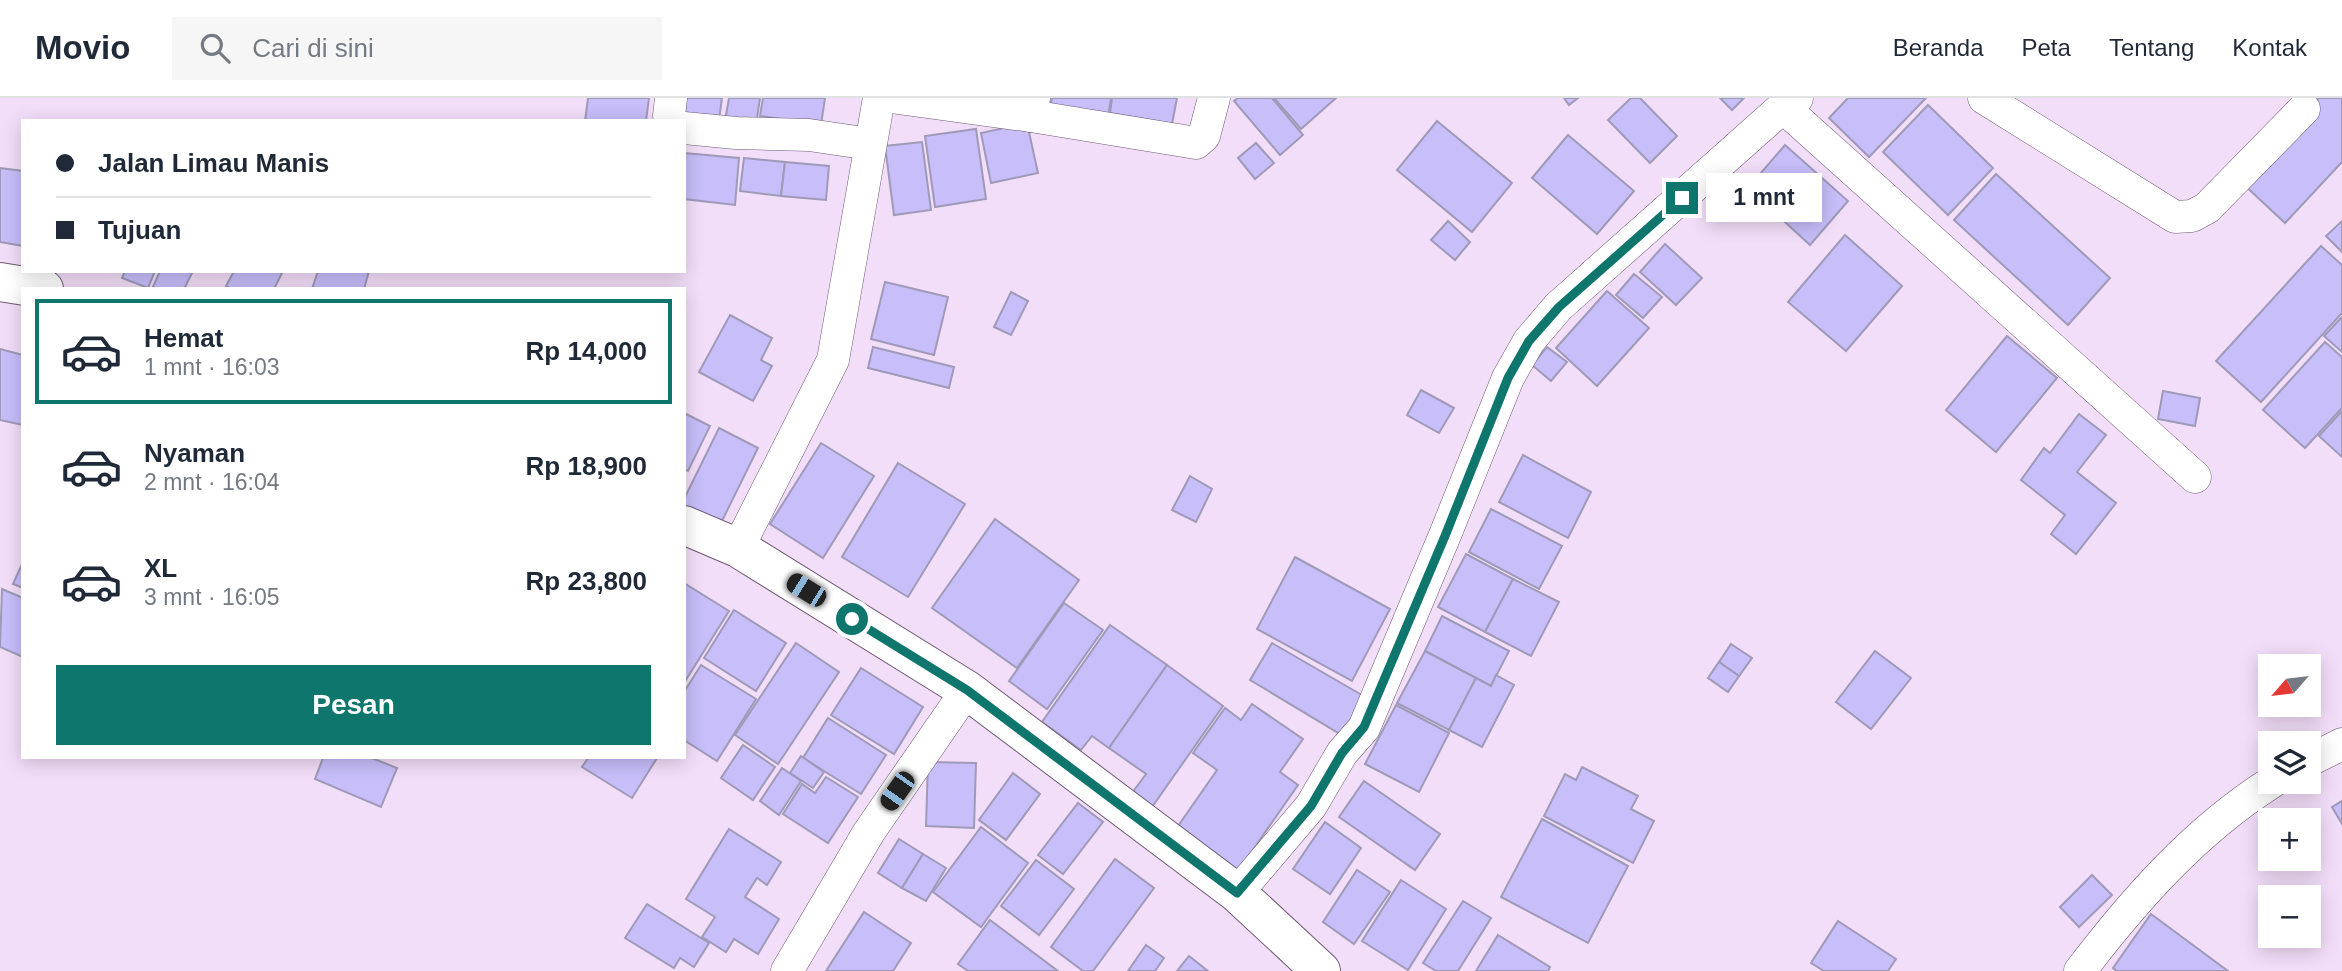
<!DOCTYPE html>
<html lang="id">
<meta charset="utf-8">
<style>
:root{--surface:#fff;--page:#f6f6f7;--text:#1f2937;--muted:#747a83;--line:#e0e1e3;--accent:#0f766e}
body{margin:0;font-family:Arial,sans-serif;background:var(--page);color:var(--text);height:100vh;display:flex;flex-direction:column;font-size:26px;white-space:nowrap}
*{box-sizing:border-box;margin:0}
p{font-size:23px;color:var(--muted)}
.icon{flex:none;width:38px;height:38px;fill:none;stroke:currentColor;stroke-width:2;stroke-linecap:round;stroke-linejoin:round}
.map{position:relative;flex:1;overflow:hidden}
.drawer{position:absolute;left:21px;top:189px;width:665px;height:472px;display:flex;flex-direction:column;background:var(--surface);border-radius:0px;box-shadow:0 4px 18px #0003}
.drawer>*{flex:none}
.hud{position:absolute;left:21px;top:21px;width:665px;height:154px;border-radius:0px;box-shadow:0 4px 18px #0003;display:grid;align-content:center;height:154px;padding:0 35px;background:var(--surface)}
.needle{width:46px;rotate:242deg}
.buttons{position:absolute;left:2258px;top:556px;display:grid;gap:14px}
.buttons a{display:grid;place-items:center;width:63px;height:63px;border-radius:0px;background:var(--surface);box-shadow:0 4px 18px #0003;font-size:35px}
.end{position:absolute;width:32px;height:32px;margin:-16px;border:9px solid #0f766e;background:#fff;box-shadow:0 0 0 4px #fff}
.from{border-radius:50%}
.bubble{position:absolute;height:49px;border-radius:0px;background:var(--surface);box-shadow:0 4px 18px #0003;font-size:23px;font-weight:700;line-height:49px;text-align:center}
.car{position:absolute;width:21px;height:42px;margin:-21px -10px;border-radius:9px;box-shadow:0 0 5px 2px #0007;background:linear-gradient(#222 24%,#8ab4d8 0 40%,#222 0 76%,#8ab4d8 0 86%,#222 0)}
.hud b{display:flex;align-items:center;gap:24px;height:66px;font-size:26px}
.hud b+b{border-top:2px solid var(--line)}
.hud i{width:18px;height:18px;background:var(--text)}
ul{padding:12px 0 0;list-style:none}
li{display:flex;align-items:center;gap:21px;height:105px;margin:0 14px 10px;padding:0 21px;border:4px solid transparent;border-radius:0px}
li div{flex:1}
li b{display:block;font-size:26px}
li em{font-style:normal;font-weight:700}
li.selected{border-color:var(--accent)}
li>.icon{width:63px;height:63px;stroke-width:1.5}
.button{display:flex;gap:14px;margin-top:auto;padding:14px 35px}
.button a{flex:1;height:80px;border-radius:0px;background:var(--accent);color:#fff;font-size:28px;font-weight:700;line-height:80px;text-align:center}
header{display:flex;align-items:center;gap:42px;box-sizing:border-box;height:98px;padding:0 35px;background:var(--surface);border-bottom:2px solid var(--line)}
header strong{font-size:33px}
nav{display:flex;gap:38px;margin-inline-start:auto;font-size:24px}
.search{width:490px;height:63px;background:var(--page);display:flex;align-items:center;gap:18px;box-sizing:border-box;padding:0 24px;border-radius:0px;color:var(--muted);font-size:26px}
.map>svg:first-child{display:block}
.building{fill:#c7befa;stroke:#9f9ab8;stroke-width:2}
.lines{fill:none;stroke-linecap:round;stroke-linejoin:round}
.minor-casing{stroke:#6e5b73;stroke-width:33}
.tertiary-casing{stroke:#6e5b73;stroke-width:40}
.minor{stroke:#fff;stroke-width:32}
.tertiary{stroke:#fff;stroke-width:38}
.route{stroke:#0f766e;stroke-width:9}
</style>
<header>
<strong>Movio</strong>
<div class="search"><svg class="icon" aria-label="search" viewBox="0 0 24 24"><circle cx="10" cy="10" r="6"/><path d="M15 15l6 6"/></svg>Cari di sini</div>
<nav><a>Beranda</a><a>Peta</a><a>Tentang</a><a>Kontak</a></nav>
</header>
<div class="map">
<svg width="2342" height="873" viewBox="0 0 2342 873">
<rect width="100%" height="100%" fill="#f3def9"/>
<g class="building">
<polygon points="588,0 649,0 646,23 585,23"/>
<polygon points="680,0 722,0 718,29 684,24"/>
<polygon points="729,0 760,0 756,27 725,23"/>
<polygon points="763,0 825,0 821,27 760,18"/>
<polygon points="1052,0 1111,0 1107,26 1049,16"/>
<polygon points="1112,0 1177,0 1172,26 1110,15"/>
<polygon points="1238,0 1272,0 1303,37 1280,57 1234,3"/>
<polygon points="1274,0 1336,0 1301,31"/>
<polygon points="1564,0 1578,0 1569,7"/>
<polygon points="1631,0 1640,0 1677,38 1650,65 1608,22"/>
<polygon points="1720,0 1744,0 1732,12"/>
<polygon points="1848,0 1926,0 1869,59 1829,20"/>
<polygon points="2319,0 2342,0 2342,64 2285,125 2240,83"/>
<polygon points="1928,7 1993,70 1948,117 1883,54"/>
<polygon points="1437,23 1512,85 1472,134 1397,72"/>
<polygon points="1027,25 1038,75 991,85 981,35"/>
<polygon points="976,31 986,101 935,109 925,38"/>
<polygon points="1568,37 1634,93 1597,136 1532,80"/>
<polygon points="922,44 931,112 894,117 885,48"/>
<polygon points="1256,45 1274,65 1255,81 1238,60"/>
<polygon points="1785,47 1848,103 1810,147 1748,90"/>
<polygon points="684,55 739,60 735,107 684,101"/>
<polygon points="744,60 785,64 781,98 740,93"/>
<polygon points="785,64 829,68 826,102 781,98"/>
<polygon points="0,70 23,73 23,148 0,144"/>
<polygon points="1996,76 2110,180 2068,227 1954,122"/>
<polygon points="1448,123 1470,144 1455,162 1431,142"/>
<polygon points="2342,123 2342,154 2326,138"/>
<polygon points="1845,137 1902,188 1846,253 1788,204"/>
<polygon points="1665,146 1702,180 1676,207 1640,174"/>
<polygon points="2321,148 2342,167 2342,215 2261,304 2216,263"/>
<polygon points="125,173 155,173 148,190 122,180"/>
<polygon points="160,173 193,173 184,191 152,191"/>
<polygon points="234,173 283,173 274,191 231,191 226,188"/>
<polygon points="318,173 369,173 364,191 312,191"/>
<polygon points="1634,176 1662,199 1643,220 1616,197"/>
<polygon points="885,184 948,199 934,257 871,241"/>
<polygon points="1607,193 1649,230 1597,288 1556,250"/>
<polygon points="1011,194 1028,203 1011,237 994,229"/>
<polygon points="730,217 772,240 761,262 772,268 753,303 699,274"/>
<polygon points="2342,219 2342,254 2324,238"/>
<polygon points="2007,238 2057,280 1996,354 1946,312"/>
<polygon points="2325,244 2342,259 2342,310 2305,350 2263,312"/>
<polygon points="873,249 954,269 949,290 868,270"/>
<polygon points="1547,249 1567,264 1551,283 1532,267"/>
<polygon points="0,251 23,257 23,327 0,322"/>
<polygon points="1421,292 1454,310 1439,335 1407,317"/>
<polygon points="2163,293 2200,300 2195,328 2158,321"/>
<polygon points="2342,313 2342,359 2319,338"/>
<polygon points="684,315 710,328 688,373 684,371"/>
<polygon points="2079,316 2106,337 2077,374 2116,405 2076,456 2051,436 2065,417 2021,382 2044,350 2050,355"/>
<polygon points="719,330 758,350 719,429 684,412 684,401"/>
<polygon points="821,345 874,378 823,460 770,426"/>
<polygon points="1523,357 1591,394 1568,440 1499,404"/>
<polygon points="898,365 965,406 908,499 842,459"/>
<polygon points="1190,378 1212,391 1196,424 1172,412"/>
<polygon points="1491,411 1562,448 1539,491 1469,454"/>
<polygon points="995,421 1079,482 1017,570 932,510"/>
<polygon points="1466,456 1513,481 1485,534 1438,509"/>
<polygon points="1295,459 1390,511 1352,583 1257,531"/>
<polygon points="23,464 23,490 13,486"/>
<polygon points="1513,481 1559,504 1531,558 1485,534"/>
<polygon points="684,485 729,513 684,585"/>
<polygon points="2,491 23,500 23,559 0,549"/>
<polygon points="1064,505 1103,532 1047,611 1009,583"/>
<polygon points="734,512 786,545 756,593 704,560"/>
<polygon points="1442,518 1509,553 1491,588 1425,553"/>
<polygon points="1110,527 1167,567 1109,650 1092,638 1081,652 1042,624"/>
<polygon points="796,545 839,574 778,666 735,637"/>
<polygon points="1272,545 1367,600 1345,639 1250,582"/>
<polygon points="1731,546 1752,560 1739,578 1719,564"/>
<polygon points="1425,553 1476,580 1449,632 1397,605"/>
<polygon points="1875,553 1911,580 1871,631 1836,604"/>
<polygon points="1719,564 1739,578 1728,594 1708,580"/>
<polygon points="701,567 756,601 717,663 684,642 684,594"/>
<polygon points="1167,567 1223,608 1152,709 1132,695 1146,676 1109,650"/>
<polygon points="861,570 923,609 894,656 831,617"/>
<polygon points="1496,577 1514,587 1482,649 1449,632 1476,580 1491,588"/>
<polygon points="1252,606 1303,641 1280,674 1298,687 1238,773 1176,731 1217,672 1193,655 1225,610 1241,622"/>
<polygon points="1396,607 1449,635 1419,694 1365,666"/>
<polygon points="828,620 886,657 861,696 803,660"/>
<polygon points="743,647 775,669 753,702 721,680"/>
<polygon points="801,658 824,674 813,690 790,675"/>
<polygon points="323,660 372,660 397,670 381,709 315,681"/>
<polygon points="588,660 657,660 632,700 582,669"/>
<polygon points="928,664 976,665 974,730 926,728"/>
<polygon points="1582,669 1638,698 1631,711 1654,723 1633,765 1544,718 1565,676 1576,682"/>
<polygon points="782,670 801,683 779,717 760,703"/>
<polygon points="1013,675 1040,696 1006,742 979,722"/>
<polygon points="826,679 858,699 828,745 783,716 802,686 815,695"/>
<polygon points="1364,683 1440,736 1415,772 1339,719"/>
<polygon points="2342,703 2342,726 2332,709"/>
<polygon points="1078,705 1103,724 1063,776 1038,757"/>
<polygon points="1542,721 1628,768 1588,845 1501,799"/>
<polygon points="1325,724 1361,750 1330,796 1293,771"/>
<polygon points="981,729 1028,765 981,829 933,794"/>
<polygon points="729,731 781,764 767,787 757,780 745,799 779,821 758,856 734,841 726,854 702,839 715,819 686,801"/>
<polygon points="899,741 923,756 902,790 878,775"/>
<polygon points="923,756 946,770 926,803 902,790"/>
<polygon points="1115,761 1154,790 1093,873 1083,873 1051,849"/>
<polygon points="1036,762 1074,791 1039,837 1001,808"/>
<polygon points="1357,772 1390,794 1354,846 1323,824"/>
<polygon points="2092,777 2112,797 2079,829 2060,809"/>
<polygon points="1401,782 1446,811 1408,872 1362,843"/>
<polygon points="1463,803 1491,820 1458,873 1436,873 1423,865"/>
<polygon points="647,806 709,845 694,869 680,860 674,870 625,840"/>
<polygon points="864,814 911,845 893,873 826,873"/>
<polygon points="2151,816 2228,873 2117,873 2113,870"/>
<polygon points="990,822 1058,873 968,873 958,866"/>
<polygon points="1838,823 1896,861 1888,873 1824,873 1811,865"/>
<polygon points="1498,837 1550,869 1548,873 1476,873"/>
<polygon points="1146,847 1164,860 1155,873 1128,873"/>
<polygon points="1189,858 1208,873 1177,873"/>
</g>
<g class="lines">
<g class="minor-casing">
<g id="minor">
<polyline points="671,0 669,18 672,23"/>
<polyline points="898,0 1031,18 1034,0"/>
<polyline points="1984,0 2175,119 2192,118 2207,110 2304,11"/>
<polyline points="1783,9 2195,379"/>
<polyline points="1031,18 1196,45 1204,38 1214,0"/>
<polyline points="684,30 736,35 809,37 870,46"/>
<polyline points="738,450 833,262 879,0"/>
<polyline points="2308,663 2342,646"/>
<polyline points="1237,795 1311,708 1342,655 1364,630 1445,437 1508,280 1529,243 1558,209 1783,9 1797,0"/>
<polyline points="787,873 869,734 967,592"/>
<path d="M2080,873c55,-72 115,-140 192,-189"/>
</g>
</g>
<g class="tertiary-casing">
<g id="tertiary">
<polyline points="0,184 44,191"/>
<polyline points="684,427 738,450 967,592 1237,795 1321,873"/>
</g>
</g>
<use href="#minor" class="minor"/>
<use href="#tertiary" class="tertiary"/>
</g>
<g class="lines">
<polyline class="route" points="852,521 967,592 1237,795 1311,708 1342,655 1364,629 1445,438 1508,280 1529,243 1559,209 1682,100"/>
</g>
</svg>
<div class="buttons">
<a><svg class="needle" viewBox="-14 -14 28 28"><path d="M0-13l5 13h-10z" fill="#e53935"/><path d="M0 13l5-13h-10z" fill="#747a83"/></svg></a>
<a><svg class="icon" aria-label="layers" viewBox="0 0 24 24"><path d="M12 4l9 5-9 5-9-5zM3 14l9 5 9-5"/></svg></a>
<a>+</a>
<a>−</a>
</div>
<i class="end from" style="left:852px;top:521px"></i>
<i class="end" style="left:1682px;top:100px"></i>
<div class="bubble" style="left:1706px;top:75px;width:116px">1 mnt</div>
<i class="car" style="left:806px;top:492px;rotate:302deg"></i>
<i class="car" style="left:897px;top:693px;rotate:215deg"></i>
<div class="hud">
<b><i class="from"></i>Jalan Limau Manis</b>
<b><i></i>Tujuan</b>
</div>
<section class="drawer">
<ul>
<li class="selected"><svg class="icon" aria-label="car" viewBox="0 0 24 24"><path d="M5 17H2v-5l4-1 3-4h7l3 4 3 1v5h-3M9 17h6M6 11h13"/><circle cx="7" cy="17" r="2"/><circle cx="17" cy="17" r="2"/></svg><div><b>Hemat</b><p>1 mnt · 16:03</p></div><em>Rp 14,000</em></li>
<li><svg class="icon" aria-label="car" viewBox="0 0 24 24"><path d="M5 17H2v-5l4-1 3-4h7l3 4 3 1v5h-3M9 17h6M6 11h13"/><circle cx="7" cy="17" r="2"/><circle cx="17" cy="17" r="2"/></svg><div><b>Nyaman</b><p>2 mnt · 16:04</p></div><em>Rp 18,900</em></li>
<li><svg class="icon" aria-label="car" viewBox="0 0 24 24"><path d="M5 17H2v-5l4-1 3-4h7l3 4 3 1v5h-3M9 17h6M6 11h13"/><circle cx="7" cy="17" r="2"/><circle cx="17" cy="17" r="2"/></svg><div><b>XL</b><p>3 mnt · 16:05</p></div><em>Rp 23,800</em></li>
</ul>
<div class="button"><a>Pesan</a></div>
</section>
</div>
